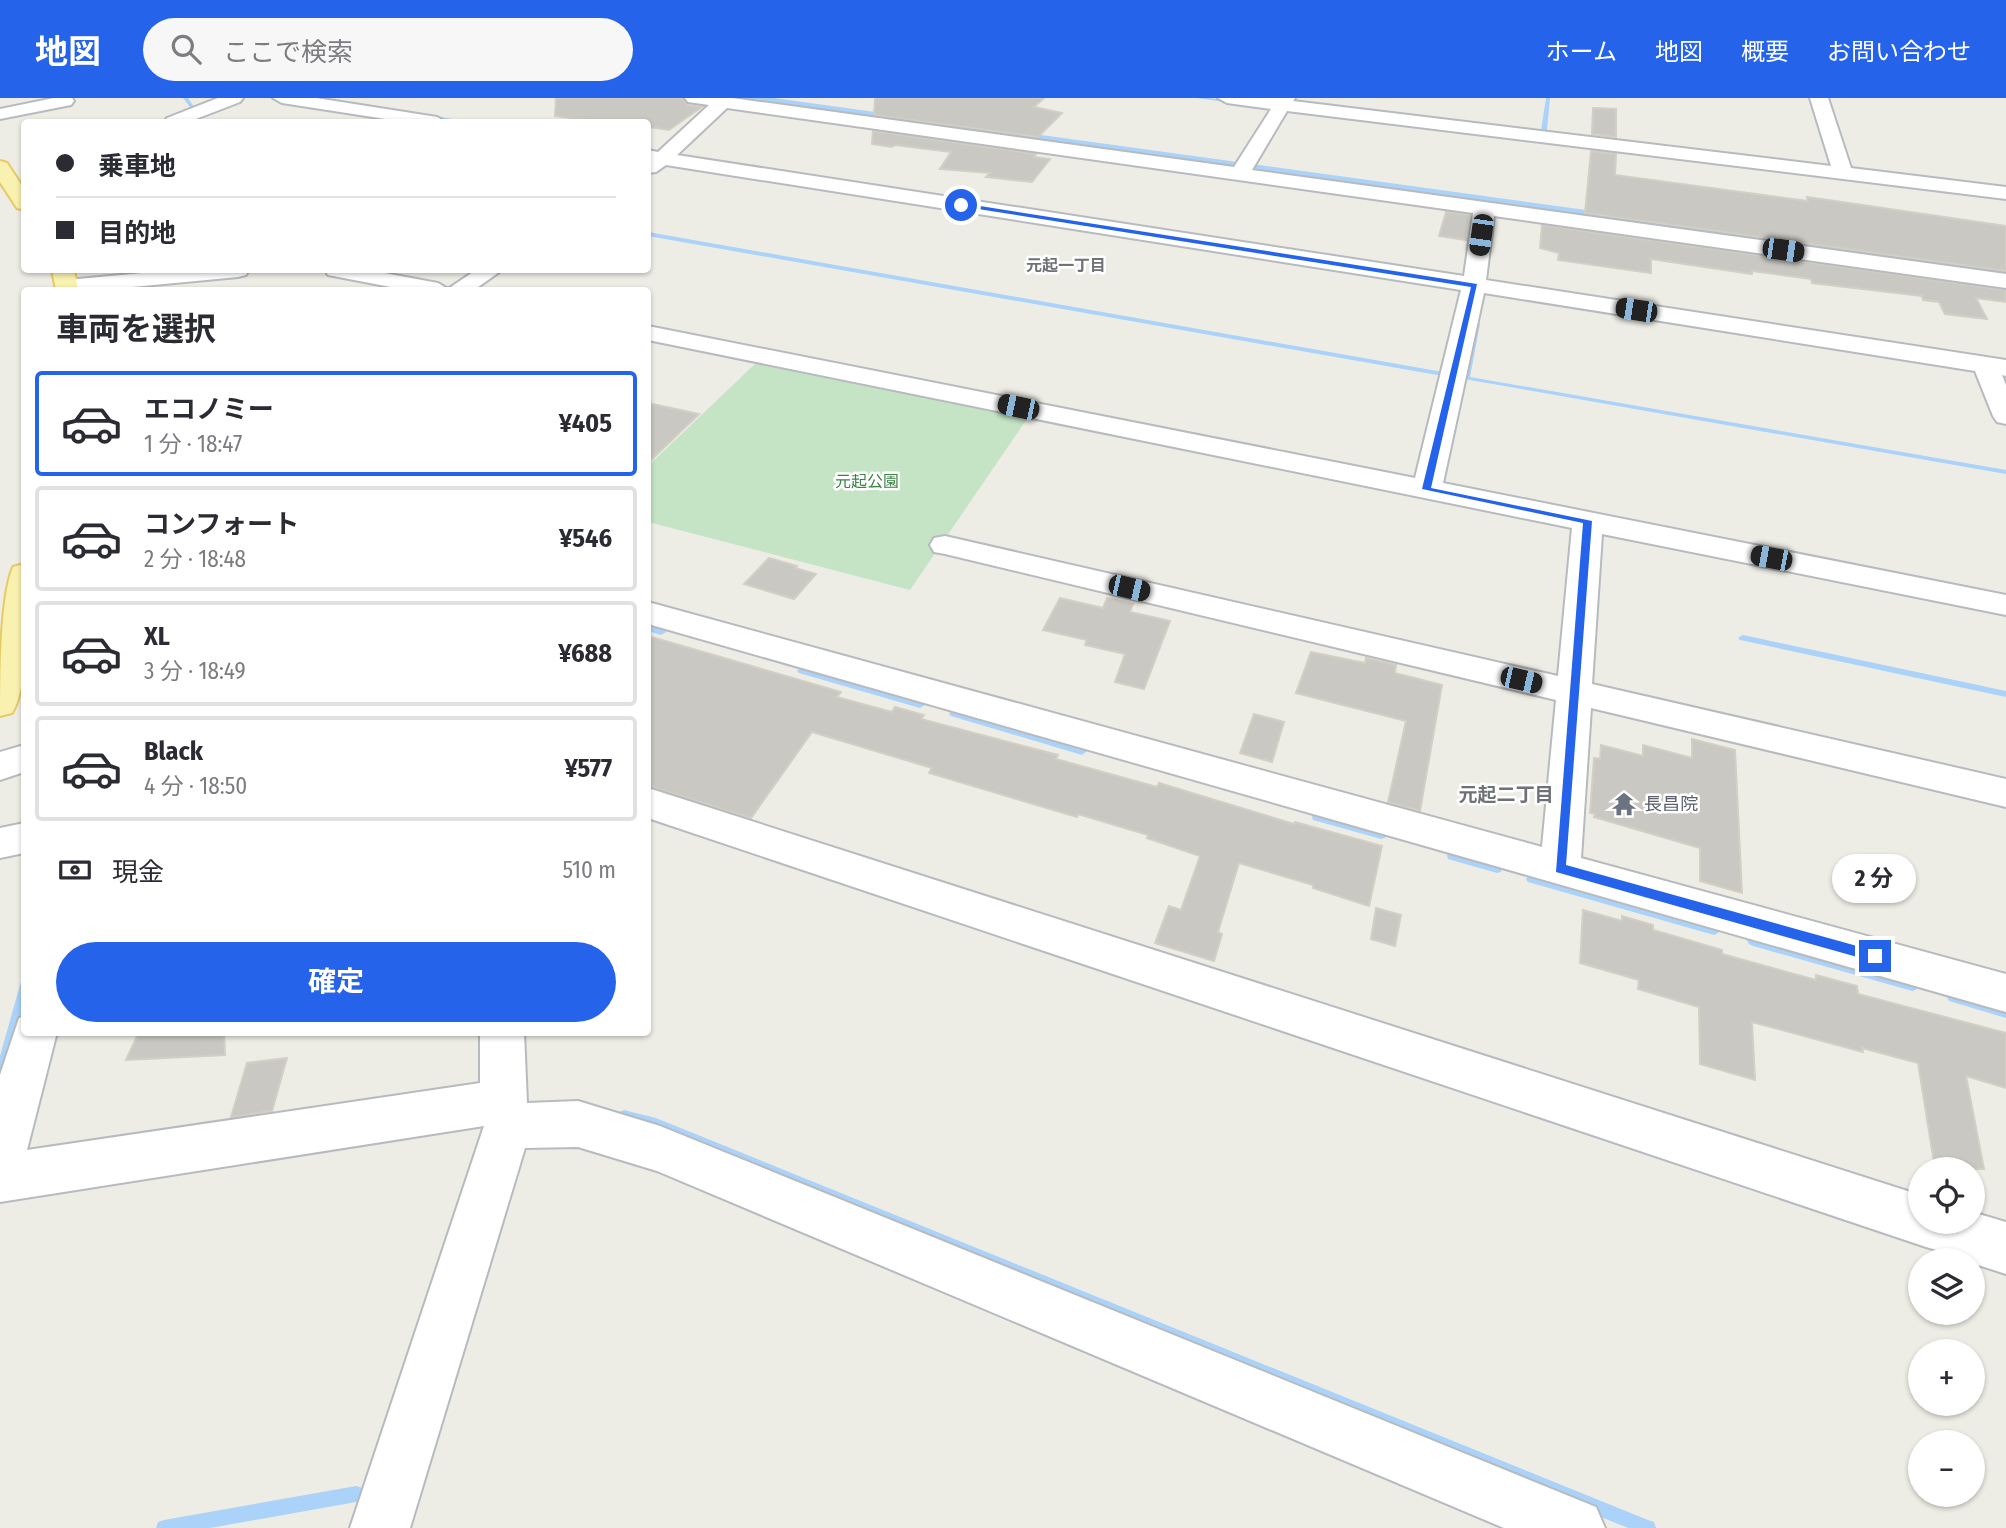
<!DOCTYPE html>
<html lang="ja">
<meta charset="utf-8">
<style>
:root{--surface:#fff;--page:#f7f7f7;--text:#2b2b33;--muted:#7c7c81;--line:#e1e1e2;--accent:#2563eb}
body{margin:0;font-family:"Fira Sans Condensed","Noto Sans JP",sans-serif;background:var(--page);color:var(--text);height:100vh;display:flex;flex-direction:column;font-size:26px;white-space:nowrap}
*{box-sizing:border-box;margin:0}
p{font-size:23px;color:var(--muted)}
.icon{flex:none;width:38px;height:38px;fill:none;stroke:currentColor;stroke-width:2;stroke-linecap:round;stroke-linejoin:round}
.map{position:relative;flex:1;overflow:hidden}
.panel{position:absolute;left:21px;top:189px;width:630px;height:749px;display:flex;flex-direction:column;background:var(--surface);border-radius:7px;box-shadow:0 2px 5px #0004}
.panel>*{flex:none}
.hud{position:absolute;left:21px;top:21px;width:630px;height:154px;border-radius:7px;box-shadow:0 2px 5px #0004;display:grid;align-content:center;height:154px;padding:0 35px;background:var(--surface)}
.controls{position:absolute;left:1908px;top:1059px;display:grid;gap:14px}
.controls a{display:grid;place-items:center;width:77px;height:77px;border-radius:50%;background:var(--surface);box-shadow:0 2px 5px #0004;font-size:35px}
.end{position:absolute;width:32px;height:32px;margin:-16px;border:9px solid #2563eb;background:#fff;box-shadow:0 0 0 4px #fff}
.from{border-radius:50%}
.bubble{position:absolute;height:49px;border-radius:24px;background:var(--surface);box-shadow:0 2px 5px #0004;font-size:23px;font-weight:700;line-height:49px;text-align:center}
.car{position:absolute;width:21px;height:42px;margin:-21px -10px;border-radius:9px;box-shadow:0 0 5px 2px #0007;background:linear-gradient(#222 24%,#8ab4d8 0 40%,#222 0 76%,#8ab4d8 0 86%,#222 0)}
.hud b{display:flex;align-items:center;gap:24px;height:66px;font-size:26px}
.hud b+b{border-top:2px solid var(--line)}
.hud i{width:18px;height:18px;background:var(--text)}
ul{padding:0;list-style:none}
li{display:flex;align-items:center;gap:21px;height:105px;margin:0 14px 10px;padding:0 21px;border:4px solid var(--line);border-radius:7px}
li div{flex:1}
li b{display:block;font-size:26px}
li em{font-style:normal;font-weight:700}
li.on{border-color:var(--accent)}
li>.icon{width:63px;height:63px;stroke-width:1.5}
h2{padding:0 35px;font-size:32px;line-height:84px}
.pay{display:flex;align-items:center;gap:18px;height:77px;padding:0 35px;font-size:26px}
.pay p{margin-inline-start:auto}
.action{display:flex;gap:14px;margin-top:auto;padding:14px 35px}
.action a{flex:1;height:80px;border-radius:42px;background:var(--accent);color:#fff;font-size:28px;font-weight:700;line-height:80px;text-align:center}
header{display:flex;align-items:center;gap:42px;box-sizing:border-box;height:98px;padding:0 35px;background:var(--accent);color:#fff}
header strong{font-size:33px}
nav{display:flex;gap:38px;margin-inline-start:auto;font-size:24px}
.search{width:490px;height:63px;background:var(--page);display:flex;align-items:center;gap:18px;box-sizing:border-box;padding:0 24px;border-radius:38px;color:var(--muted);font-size:26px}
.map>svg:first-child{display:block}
.green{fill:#c4e4c5}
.water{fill:#abd2f8}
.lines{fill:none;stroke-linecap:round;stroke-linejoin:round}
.stream{fill:#abd2f8;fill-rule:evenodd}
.building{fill:#cac8c2;stroke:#d2cfc4;stroke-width:2}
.minor-casing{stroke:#b7babe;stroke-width:4}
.major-casing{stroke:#e7ca66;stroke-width:4}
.minor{fill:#fff;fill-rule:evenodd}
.major{fill:#f9f1b0;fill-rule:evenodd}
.route{fill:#2563eb}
.labels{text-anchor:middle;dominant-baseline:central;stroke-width:5;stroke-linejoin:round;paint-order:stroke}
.far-neighbourhood-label{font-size:16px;font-weight:bold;fill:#6e7276;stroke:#fff}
.far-park-label{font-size:16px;fill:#3c8444;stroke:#fff}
.worship-label{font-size:18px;fill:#5b616d;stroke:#fff;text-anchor:start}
.neighbourhood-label{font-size:19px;font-weight:bold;fill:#6e7276;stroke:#fff}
</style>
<header>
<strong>地図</strong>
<div class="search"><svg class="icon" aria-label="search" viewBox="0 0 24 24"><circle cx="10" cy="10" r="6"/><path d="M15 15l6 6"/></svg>ここで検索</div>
<nav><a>ホーム</a><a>地図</a><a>概要</a><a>お問い合わせ</a></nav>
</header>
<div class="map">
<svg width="2006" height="1430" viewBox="0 0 2006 1430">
<rect width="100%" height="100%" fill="#eeede5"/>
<polygon class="green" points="757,264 1029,318 910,492 648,424 648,368"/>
<g class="water">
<polygon points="734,0 774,0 2006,170 2006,177"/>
<polygon points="24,873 24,921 0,1008 0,958"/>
</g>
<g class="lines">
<g class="stream">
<polygon points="183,0 188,0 197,13 193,13"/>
<polygon points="1197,0 1210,0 1240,5 1238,6"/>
<polygon points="1546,0 1550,0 1547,32 1544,34 1541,32"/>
<polygon points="427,17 465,23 467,24 459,24 425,19"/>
<polygon points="648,134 1443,274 1446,276 1443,278 648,138"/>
<polygon points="1477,224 1480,226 1470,279 2006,372 2006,376 1464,281 1474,226"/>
<polygon points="648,527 664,532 666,534 661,537 648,533"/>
<polygon points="1743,537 2006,593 2006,599 1740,542 1738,540"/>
<polygon points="802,570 923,605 925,607 920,610 799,575 797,573 799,571"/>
<polygon points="954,613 1086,650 1087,653 1082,657 951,618 949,616 951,614"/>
<polygon points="1317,715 1381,733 1385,734 1386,737 1385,740 1381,741 1313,722 1312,719 1313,716"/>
<polygon points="1452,754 1501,768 1502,771 1501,774 1497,775 1448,761 1447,758 1448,755"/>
<polygon points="1532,777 1714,827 1718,829 1720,832 1718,835 1714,837 1528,784 1526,781 1528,778"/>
<polygon points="1753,838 1912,883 1916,884 1918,888 1916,892 1912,893 1753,848 1749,846 1747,843 1749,840"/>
<polygon points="1953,894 2006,910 2006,920 1949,903 1947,899 1949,895"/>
<polygon points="624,1012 656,1020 1648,1422 1654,1424 1656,1430 1628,1430 651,1030 619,1022 618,1018 619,1014"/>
<polygon points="356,1388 362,1390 364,1396 362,1402 356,1404 210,1430 156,1430 158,1424 164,1422"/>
</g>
</g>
<g class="building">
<polygon points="556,0 682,0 688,7 702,9 669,32 648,29 648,24 608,24 555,18"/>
<polygon points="875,0 1044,0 1034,9 1062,15 1038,39 874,17"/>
<polygon points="1593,10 1616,11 1616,39 1592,36"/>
<polygon points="873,33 1036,56 1034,59 1050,61 1032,84 986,79 990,75 940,71 951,54 895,47 892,49 872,46"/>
<polygon points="1591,53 1616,56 1615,77 1808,103 1807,99 1842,104 2006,128 2006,173 1585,115"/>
<polygon points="1446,114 1470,117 1466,142 1439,138"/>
<polygon points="1542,127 2006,192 2006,204 1976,200 1987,221 1945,216 1939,204 1923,202 1922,198 1812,185 1811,181 1752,173 1752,176 1651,161 1651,175 1558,162 1559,155 1540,150"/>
<polygon points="648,305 699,316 648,365"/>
<polygon points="769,460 797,468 795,470 816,476 794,501 744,486"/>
<polygon points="1060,500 1103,510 1107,500 1133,506 1130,514 1170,523 1144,591 1115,584 1125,556 1085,547 1087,542 1043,532"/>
<polygon points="648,538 841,594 837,599 892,614 895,609 924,617 921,621 1058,657 1056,661 1157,689 1159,685 1294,726 1295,724 1382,748 1369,808 1313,790 1313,787 1239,765 1221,824 1218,834 1222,836 1214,863 1155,845 1169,808 1181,812 1200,758 1147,740 1148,737 1078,716 1077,719 929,675 932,670 812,634 751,720 648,688"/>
<polygon points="1311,554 1365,565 1366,560 1396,567 1395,575 1442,587 1420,713 1388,704 1406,623 1296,595"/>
<polygon points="1254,616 1284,624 1272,664 1240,655"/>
<polygon points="1692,641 1735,652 1742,795 1700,783 1700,750 1594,719 1595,716 1590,715 1594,660 1600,661 1601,647 1643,658 1643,647 1692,660"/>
<polygon points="1376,810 1401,817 1395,848 1371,841"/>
<polygon points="1583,812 1622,823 1622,818 1653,827 1653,832 1722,852 1722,856 1816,882 1816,877 1857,888 1858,896 2006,935 2006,990 1966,978 1984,1071 1935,1071 1918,965 1862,950 1863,954 1752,924 1755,982 1700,966 1699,909 1638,891 1639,882 1580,865"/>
<polygon points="139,934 224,934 225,957 126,962"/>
<polygon points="287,960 272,1013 231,1019 247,965"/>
</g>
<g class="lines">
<g class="minor-casing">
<g id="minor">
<polygon points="54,0 72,0 74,3 71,7 0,21 0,11"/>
<polygon points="218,0 243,0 240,4 188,24 164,24 167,20"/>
<polygon points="273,0 316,0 437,19 446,24 405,24 282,5"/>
<path d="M685,0h47l502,69 37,-58 -44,-6 -9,-5h77l-2,3 538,65 -21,-68h18l23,70 155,19v12l-719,-88 -35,59 754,104v14l-512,-72 -8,64 520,80v16l-4,-1 4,10v39l-9,-2 -4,-6 -18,-45 -491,-78 -41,190 563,112v20l-404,-81 -10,150 414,95v28l-415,-99 -10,150 425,116v38l-1358,-388v-22l894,245 14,-147 -611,-146 -11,-2 -4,-7 4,-7 11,-2 613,140 14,-148 -924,-188v-14l767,152 46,-188 -795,-125 -10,7 -8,1v-23l10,2 51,-47 -21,-3zM727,10l746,105 -9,63 -787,-121z"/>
<polygon points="175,172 249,172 246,177 238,179 101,192 58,192 56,189 59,184 67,182"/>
<polygon points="325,172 368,172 438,185 448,191 476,172 502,172 474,192 406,192 328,177"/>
<polygon points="24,647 24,674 0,682 0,654"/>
<polygon points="648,690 1920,1097 1920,1124 1972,1124 1972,1114 2006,1124 2006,1176 1972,1165 1972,1162 1926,1149 648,720"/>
<polygon points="24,725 24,755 0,760 0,730"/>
<polygon points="24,918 24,934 57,934 27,1052 480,985 480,934 524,934 527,1005 578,1003 660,1028 1596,1409 1605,1430 1504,1430 657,1073 578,1049 525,1050 410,1430 350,1430 484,1028 0,1104 0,977 19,920"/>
</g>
</g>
<g class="major-casing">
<g id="major">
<polygon points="0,63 7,65 24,91 24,112 17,110 0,84"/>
<polygon points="52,172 74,172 78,192 56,192"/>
<path d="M24,466c3,34 6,120 -12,149l-12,3c0,-37 0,-118 13,-149z"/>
</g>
</g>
<use href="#minor" class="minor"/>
<use href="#major" class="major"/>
</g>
<polygon class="route" points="961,105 1477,186 1431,390 1592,423 1566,767 1875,853 1881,858 1879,862 1875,864 1556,774 1583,425 1422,391 1471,189 959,108"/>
<defs>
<g id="temple-bare" transform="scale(1.89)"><path d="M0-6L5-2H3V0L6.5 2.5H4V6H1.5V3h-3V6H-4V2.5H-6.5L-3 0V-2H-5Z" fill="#6b7280" stroke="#fff" stroke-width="2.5" paint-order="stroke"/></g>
</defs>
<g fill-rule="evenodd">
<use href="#temple-bare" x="1624" y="706"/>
</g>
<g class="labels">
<g class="far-neighbourhood-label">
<text x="1066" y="167">元起一丁目</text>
</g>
<g class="far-park-label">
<text x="867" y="383">元起公園</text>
</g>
<g class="worship-label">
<text x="1644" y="706">長昌院</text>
</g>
<g class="neighbourhood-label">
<text x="1506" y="696">元起二丁目</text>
</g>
</g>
</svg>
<div class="controls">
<a><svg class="icon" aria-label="locate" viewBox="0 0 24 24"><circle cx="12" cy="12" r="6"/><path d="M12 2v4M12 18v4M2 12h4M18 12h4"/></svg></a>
<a><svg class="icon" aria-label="layers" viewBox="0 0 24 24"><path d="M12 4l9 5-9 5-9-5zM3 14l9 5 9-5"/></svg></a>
<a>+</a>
<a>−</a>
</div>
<i class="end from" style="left:961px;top:107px"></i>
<i class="end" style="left:1875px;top:858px"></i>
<div class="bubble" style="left:1832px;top:756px;width:84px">2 分</div>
<i class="car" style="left:1481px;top:137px;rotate:188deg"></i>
<i class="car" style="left:1783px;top:152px;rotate:98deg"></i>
<i class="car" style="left:1636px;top:212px;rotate:279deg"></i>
<i class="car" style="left:1018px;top:309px;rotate:282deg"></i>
<i class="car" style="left:1771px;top:460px;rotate:281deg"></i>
<i class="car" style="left:1129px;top:490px;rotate:103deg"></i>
<i class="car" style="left:1521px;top:582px;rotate:103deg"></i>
<div class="hud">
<b><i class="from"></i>乗車地</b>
<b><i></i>目的地</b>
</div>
<section class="panel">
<h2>車両を選択</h2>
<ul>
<li class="on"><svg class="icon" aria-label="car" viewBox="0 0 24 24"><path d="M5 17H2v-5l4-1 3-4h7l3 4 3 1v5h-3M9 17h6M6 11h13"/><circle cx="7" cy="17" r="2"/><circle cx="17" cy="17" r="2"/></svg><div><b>エコノミー</b><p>1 分 · 18:47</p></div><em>¥405</em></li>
<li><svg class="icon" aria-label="car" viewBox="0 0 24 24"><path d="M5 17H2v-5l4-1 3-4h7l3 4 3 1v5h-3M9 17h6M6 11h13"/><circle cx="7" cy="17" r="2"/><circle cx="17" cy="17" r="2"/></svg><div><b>コンフォート</b><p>2 分 · 18:48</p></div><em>¥546</em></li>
<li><svg class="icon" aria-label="car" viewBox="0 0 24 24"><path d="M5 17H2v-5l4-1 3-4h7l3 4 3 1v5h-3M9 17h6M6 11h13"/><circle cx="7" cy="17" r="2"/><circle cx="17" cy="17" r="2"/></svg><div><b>XL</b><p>3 分 · 18:49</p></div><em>¥688</em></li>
<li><svg class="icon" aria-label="car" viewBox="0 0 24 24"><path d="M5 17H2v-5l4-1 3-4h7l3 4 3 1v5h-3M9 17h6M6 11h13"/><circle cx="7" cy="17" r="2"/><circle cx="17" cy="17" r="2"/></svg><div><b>Black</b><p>4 分 · 18:50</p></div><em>¥577</em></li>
</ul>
<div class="pay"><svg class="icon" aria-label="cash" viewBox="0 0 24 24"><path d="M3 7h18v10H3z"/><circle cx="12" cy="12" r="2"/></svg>現金<p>510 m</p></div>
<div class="action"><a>確定</a></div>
</section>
</div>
